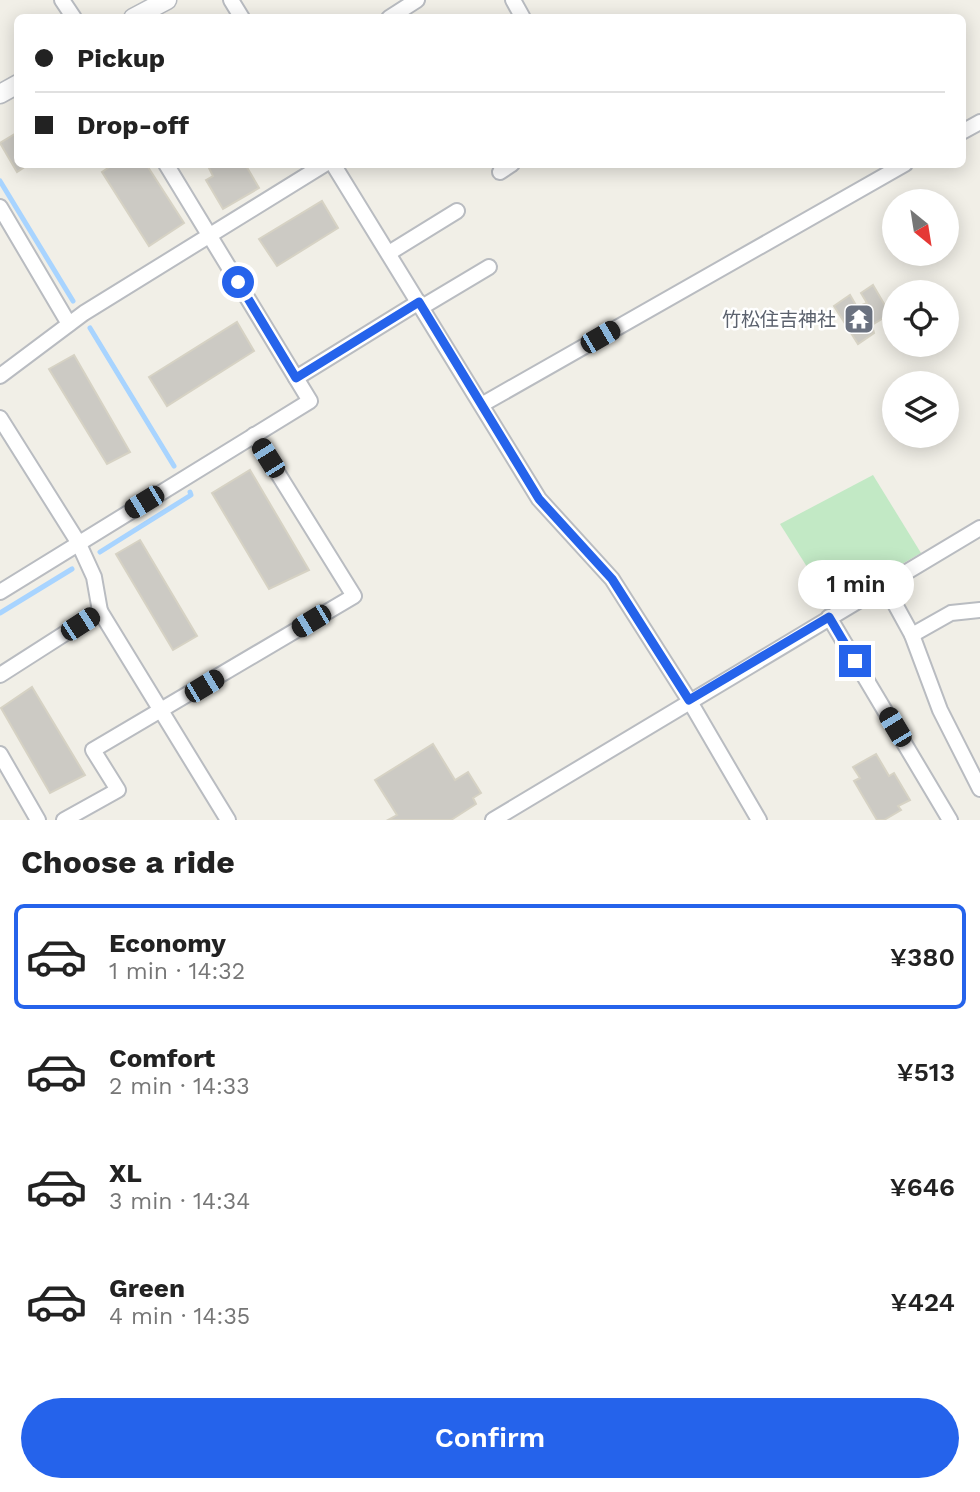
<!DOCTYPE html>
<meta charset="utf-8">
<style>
:root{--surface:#fff;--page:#f6f6f6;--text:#222;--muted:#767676;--line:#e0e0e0;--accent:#2563eb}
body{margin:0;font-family:"Work Sans","Noto Sans JP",sans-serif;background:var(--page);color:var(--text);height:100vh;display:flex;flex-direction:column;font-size:26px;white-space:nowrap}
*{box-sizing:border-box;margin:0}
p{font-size:23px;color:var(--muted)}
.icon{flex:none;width:38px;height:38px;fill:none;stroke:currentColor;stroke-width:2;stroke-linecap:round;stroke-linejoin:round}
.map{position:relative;height:820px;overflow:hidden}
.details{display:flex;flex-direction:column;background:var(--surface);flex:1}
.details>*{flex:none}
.guide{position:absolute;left:14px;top:14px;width:952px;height:154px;border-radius:10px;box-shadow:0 4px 18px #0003;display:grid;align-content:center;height:154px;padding:0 21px;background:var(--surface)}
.needle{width:46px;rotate:150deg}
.controls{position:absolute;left:882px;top:189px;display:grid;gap:14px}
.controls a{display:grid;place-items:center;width:77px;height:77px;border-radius:50%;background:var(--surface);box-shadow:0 4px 18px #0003;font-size:35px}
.end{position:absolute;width:32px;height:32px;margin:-16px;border:9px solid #2563eb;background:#fff;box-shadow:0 0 0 4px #fff}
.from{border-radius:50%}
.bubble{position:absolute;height:49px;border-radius:24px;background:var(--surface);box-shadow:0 4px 18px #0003;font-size:23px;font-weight:600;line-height:49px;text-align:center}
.car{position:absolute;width:21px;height:42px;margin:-21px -10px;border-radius:9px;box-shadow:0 0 5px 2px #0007;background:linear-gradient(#222 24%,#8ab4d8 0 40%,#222 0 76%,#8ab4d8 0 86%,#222 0)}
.guide b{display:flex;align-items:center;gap:24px;height:66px;font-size:26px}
.guide b+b{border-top:2px solid var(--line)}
.guide i{width:18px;height:18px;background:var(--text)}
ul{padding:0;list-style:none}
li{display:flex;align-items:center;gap:21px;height:105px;margin:0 14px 10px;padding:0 7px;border:4px solid transparent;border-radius:10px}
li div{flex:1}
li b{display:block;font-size:26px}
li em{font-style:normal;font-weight:600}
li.selected{border-color:var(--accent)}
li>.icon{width:63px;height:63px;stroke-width:1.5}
h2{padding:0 21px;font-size:32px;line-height:84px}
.cta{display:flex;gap:14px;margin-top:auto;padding:14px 21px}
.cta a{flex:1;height:80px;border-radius:42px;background:var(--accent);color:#fff;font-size:28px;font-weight:600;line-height:80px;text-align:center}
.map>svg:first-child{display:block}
.green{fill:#c2e9c5}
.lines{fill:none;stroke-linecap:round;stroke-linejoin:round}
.stream{stroke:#a8d4ff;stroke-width:5}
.building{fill:#cccac4;stroke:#d6d2c4;stroke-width:2}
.minor-casing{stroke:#b9bcc1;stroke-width:18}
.tertiary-casing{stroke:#b9bcc1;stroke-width:21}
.minor{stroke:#fff;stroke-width:14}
.tertiary{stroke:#fff;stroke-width:18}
.route{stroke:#2563eb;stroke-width:9}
.labels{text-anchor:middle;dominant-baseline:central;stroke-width:5;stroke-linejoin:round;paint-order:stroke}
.worship-label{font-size:19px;fill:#5b616d;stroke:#fff;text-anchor:end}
</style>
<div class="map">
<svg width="980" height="820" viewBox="0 0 980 820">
<rect width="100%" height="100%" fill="#f1efe7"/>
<polygon class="green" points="873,475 921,553 831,605 780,524"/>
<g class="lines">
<g class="stream">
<polyline points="0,181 73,301"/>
<polyline points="90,328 174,466"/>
<polyline points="100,552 191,495 190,492"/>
<polyline points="0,613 72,569"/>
</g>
</g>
<g class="building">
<polygon points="18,132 18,164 29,164 17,172 0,143"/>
<polygon points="114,164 146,164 184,223 149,246 102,172"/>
<polygon points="207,164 245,164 259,188 223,209 206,180 213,176"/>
<polygon points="322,201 338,228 277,266 259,239"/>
<polygon points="873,285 890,314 872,325 874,333 858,344 834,306 850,295 857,307 867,303 861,293"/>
<polygon points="237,322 254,351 167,406 149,377"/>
<polygon points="74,355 130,452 107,464 49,369"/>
<polygon points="250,470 309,570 269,589 212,493"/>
<polygon points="140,540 197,636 173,650 116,554"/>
<polygon points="32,687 85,775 50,793 1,708"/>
<polygon points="433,744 455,780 468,772 481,793 473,798 476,804 451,820 388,820 397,815 375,780"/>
<polygon points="876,754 889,776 894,773 910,800 898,806 901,810 884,820 877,820 854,781 860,778 853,767"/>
</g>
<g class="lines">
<g class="minor-casing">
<g id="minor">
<polyline points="62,0 74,18"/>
<polyline points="231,0 242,18"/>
<polyline points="513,0 523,18"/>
<polyline points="389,18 417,0"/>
<polyline points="962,132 980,122"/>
<polyline points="333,164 539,499 612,579 689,700 759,820"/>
<polyline points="500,172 512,164"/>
<polyline points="0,207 69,324"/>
<polyline points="389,253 457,211"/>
<polyline points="422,307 489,267"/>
<polyline points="0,376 84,313 325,164"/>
<polyline points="296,378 419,302"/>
<polyline points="483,404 905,164"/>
<polyline points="0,418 78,542 94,577 100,611 0,675"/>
<polyline points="884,584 912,635 940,710 980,789"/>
<polyline points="0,592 310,401 166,164"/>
<polyline points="100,611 228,820"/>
<polyline points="829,617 950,820"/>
<polyline points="912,635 951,613 980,610"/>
<polyline points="0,754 38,820"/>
<polyline points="64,820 118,790 93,750 354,596 254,435"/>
<polyline points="493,820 980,528"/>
</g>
</g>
<g class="tertiary-casing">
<g id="tertiary">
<polyline points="133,18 167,0"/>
<polyline points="0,94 18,84"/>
</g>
</g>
<use href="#minor" class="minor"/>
<use href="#tertiary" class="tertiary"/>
</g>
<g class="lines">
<polyline class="route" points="238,282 296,378 419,302 539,499 612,579 689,700 829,617 855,661"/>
</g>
<defs>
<g id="temple-square" transform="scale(1.575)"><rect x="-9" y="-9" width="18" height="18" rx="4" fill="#6b7280" stroke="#fff"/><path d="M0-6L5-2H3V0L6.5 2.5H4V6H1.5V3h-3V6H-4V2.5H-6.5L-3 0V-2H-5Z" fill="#fff"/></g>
</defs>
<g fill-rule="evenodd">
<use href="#temple-square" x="859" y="319"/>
</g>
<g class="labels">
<g class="worship-label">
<text x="836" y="319">竹松住吉神社</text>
</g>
</g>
</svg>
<div class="controls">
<a><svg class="needle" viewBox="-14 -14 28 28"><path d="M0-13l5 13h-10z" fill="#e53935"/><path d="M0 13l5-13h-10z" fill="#767676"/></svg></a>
<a><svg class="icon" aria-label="locate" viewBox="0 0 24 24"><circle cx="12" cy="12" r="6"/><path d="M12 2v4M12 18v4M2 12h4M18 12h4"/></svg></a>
<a><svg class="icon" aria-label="layers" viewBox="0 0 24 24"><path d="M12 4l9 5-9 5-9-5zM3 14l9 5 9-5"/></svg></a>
</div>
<i class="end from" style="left:238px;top:282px"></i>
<i class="end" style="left:855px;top:661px"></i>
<div class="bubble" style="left:798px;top:560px;width:116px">1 min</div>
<i class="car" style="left:600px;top:337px;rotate:60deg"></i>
<i class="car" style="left:268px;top:458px;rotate:328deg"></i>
<i class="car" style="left:144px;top:502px;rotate:239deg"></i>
<i class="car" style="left:311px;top:621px;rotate:239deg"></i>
<i class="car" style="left:80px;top:624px;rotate:57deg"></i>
<i class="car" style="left:204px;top:686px;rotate:59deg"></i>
<i class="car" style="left:895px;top:727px;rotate:329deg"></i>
<div class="guide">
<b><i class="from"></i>Pickup</b>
<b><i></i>Drop-off</b>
</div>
</div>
<section class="details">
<h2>Choose a ride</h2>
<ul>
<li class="selected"><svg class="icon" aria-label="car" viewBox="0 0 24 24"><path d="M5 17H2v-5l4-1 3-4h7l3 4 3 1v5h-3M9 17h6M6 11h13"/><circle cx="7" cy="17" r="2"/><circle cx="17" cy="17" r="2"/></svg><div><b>Economy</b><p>1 min · 14:32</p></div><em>¥380</em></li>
<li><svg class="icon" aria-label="car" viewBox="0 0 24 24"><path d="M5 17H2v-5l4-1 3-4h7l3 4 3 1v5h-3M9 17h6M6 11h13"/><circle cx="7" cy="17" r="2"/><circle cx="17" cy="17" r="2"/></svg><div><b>Comfort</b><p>2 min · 14:33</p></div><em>¥513</em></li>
<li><svg class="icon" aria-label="car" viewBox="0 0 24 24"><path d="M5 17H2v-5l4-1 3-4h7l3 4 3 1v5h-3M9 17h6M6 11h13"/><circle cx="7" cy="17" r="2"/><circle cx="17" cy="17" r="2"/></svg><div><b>XL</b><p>3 min · 14:34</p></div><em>¥646</em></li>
<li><svg class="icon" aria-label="car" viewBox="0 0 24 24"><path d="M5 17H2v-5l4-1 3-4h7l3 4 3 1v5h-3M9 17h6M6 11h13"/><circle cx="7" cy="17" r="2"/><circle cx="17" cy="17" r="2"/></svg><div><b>Green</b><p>4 min · 14:35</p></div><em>¥424</em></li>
</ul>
<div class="cta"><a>Confirm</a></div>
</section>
